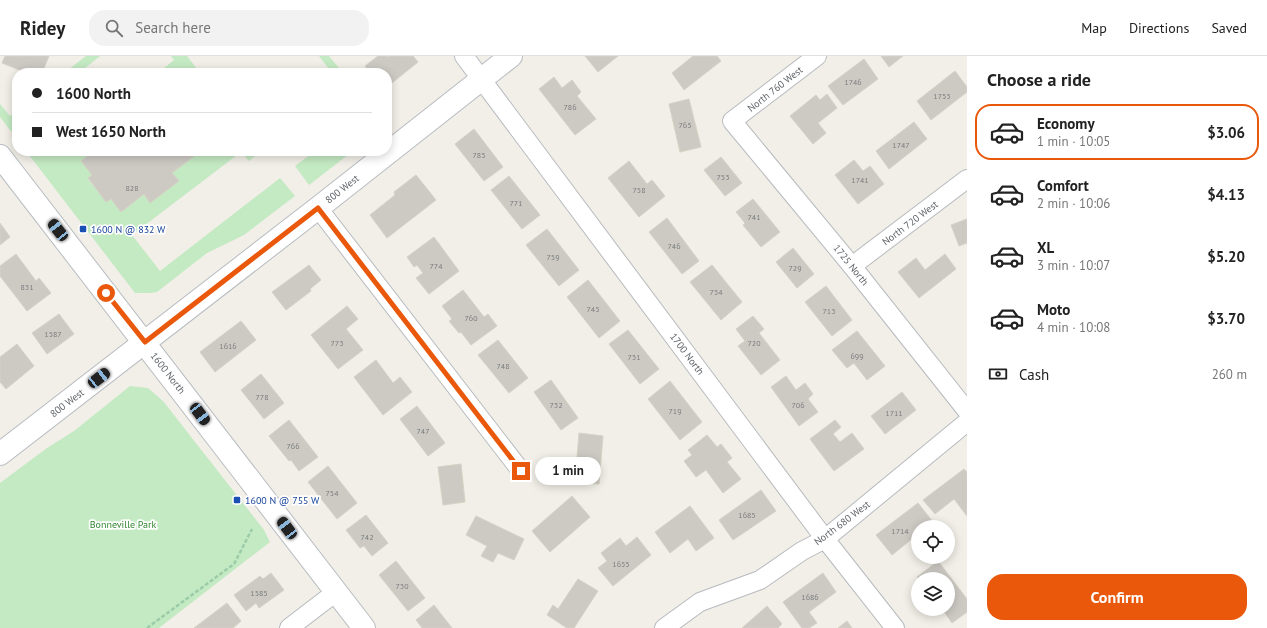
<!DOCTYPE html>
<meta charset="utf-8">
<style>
:root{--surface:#fff;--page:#f2f2f2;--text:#222;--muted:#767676;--line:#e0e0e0;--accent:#ea580c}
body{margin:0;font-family:"PT Sans",sans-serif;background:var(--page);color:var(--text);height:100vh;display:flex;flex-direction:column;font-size:15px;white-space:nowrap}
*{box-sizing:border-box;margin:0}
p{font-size:13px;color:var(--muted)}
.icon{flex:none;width:22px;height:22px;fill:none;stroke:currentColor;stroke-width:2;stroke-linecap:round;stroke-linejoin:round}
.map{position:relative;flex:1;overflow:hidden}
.sheet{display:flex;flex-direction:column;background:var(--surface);width:300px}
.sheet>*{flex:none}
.guide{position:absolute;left:12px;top:12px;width:380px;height:88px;border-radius:16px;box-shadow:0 2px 10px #0003;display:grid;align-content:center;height:88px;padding:0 20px;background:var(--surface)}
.fabs{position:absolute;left:911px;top:464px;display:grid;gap:8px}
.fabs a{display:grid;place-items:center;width:44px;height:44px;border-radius:50%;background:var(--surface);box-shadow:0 2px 10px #0003;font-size:20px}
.end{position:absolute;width:18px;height:18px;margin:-9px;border:5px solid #ea580c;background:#fff;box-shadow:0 0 0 2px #fff}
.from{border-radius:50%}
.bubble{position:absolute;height:28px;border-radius:14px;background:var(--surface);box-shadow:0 2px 10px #0003;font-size:13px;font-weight:800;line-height:28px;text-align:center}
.car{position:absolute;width:12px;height:24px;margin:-12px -6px;border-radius:5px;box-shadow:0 0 3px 1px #0007;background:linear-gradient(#222 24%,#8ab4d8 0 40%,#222 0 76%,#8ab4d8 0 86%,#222 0)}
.guide b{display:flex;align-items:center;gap:14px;height:38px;font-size:15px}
.guide b+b{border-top:1px solid var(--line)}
.guide i{width:10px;height:10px;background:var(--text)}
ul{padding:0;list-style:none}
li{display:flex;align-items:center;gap:12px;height:56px;margin:0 8px 6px;padding:0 12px;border:2px solid transparent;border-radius:16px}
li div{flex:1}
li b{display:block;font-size:15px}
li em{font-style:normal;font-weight:800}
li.current{border-color:var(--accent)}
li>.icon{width:36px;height:36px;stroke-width:1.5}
h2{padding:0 20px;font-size:18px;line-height:48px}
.pay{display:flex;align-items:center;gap:10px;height:44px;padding:0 20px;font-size:15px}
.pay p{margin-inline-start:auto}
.button{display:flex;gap:8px;margin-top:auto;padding:8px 20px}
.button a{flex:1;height:46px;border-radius:16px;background:var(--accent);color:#fff;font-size:16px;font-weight:800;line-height:46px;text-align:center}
header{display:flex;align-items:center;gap:24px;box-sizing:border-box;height:56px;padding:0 20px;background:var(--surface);border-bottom:1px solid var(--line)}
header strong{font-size:19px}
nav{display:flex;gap:22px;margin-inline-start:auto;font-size:14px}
.search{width:280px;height:36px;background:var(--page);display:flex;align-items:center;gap:10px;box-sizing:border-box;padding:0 14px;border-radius:16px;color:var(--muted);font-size:15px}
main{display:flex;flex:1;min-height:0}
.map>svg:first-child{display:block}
.green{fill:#c4eac3}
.building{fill:#cdcac4;stroke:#d7d1c5}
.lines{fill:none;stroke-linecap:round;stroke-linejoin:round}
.street-casing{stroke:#b7babe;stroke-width:20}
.secondary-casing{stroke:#b8bcc1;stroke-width:24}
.path{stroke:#9bcca8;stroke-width:2.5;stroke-dasharray:4 2;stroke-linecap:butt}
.street{stroke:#fff;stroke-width:18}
.secondary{stroke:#fff;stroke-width:22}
.route{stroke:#ea580c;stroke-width:5}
.transit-dot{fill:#1a4fb4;stroke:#fff;stroke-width:1.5}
.labels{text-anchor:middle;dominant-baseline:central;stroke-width:3.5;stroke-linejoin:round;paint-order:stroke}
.number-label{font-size:8px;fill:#7a7d7f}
.street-label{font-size:10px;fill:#5e6368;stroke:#fff}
.transit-label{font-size:10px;fill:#164399;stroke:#fff;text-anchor:start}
.park-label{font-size:10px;fill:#308631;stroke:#fff}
</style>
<header>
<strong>Ridey</strong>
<div class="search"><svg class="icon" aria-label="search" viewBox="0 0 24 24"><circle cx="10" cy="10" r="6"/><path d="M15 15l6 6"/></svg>Search here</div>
<nav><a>Map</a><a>Directions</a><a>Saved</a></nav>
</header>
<main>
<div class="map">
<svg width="967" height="572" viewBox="0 0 967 572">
<rect width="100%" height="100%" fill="#f1efe7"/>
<g class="green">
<polygon points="86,0 100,0 79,17 64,17"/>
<polygon points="171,0 187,0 200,17 158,17 174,4"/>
<polygon points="319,0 329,0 343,17 332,17"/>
<polygon points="0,48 10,60 17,54 17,83 0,61"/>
<polygon points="26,95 94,95 92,119 88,123 106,146 111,143 121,156 144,138 150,146 178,125 172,117 201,95 261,95 249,105 241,96 132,179 160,215 280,122 295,140 244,179 207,197 157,236 150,237 135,237"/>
<polygon points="315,95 353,95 309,129 295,110"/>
<polygon points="130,330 148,332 163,345 264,474 270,486 159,572 0,572 0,427 47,392 74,375"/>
</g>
<g class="building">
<polygon points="5,0 49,0 42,17 27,17 2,7"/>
<polygon points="378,0 386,0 388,1 389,0 413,0 418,6 387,31 387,17 369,17 370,16 365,10"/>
<polygon points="585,0 618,0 598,16"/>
<polygon points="693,0 717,0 721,5 684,34 672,17"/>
<polygon points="881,0 903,0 889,11"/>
<polygon points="864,3 878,23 843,49 828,30"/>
<polygon points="955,15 967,31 967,36 931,64 917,45"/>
<polygon points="554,21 562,32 572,24 581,36 577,40 596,63 575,79 539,33"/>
<polygon points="827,38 837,52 818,67 826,77 813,88 790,60 816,39 820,44"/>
<polygon points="689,43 701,91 680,96 669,48"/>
<polygon points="914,66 927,83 889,113 876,95"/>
<polygon points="474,73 503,111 484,125 455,88"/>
<polygon points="94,95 201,95 172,117 179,125 150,147 144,138 121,156 111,143 106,146 88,122 92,119 81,105"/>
<polygon points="721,101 742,127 725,140 704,114"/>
<polygon points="854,104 863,115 870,110 884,128 858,148 835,119"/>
<polygon points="629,105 647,128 652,124 665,140 639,161 608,122"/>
<polygon points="416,119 436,144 387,182 370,159 395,139 394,136"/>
<polygon points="509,120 540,159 522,173 491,134"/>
<polygon points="753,143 780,176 761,191 743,169 745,167 736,156"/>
<polygon points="667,162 699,205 682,218 649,176"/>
<polygon points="967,163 967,187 959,190 951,169"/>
<polygon points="0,167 10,181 0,189"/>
<polygon points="547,173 579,214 559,230 526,189"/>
<polygon points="434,181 459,215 429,238 416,222 423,217 417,209 414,211 407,201"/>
<polygon points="793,192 814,218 797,232 776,206"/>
<polygon points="16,198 36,225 39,222 51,237 27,255 0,220 0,210"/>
<polygon points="945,198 956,213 919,242 898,216 916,202 925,214"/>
<polygon points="309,209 321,224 310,233 311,235 286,254 272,236"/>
<polygon points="712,209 742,246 721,264 690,226"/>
<polygon points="588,224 620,265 599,282 567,241"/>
<polygon points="826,230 852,264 832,280 805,246"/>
<polygon points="463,234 484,261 488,258 497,270 471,289 461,276 459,277 449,265 452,263 442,250"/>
<polygon points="347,250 358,263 346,273 363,294 338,313 311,279"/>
<polygon points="59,258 74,278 47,298 32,277"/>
<polygon points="753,260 764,273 759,277 780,304 761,319 738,290 745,285 736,273"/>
<polygon points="241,265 256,284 215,316 200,296"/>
<polygon points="628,274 659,313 640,328 609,288"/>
<polygon points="857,275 885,310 867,324 854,307 847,312 832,294"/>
<polygon points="498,284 528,322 509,337 478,299"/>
<polygon points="17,288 34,310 6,333 0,326 0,301"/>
<polygon points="376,304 393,327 400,321 412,336 383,359 354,321"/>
<polygon points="261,318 284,347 264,363 241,334"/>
<polygon points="786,320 796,334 805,327 813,338 808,343 818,356 799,370 771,331"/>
<polygon points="551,324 578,362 561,374 534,336"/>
<polygon points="670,325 702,366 680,384 648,343"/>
<polygon points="902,336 916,354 885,378 871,360"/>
<polygon points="417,350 445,387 428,400 400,363"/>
<polygon points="289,364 318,401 299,415 291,404 289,405 269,380"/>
<polygon points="835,364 841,371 833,378 840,386 852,377 864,393 834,415 810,383"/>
<polygon points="579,377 603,380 599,428 575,426"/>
<polygon points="707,379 717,391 721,388 732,402 727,406 741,423 723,437 706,414 696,421 684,405 692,399 688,394"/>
<polygon points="461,408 465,446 443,449 438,411"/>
<polygon points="328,410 357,447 337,463 308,426"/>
<polygon points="964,413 967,416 967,460 954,443 935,458 923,444"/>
<polygon points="761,434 776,455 733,484 719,464"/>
<polygon points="572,440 590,461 550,496 532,475"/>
<polygon points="918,447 933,466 927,471 918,471 918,478 892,499 876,479"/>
<polygon points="690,450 714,482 696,495 688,483 670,497 655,476"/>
<polygon points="366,459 388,487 372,500 364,490 360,492 346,474"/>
<polygon points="476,460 524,483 514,504 498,497 493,506 481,500 487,490 466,479"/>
<polygon points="637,481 651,499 613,530 598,512 607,505 601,497 620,482 626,490"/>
<polygon points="396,505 425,542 408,555 379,519"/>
<polygon points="938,505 967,543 967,556 952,567 942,553 948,553 948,523 919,523 917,521"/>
<polygon points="271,517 284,534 259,552 256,547 246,555 234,539 260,520 263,523"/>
<polygon points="823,517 836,536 809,556 817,567 809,572 802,572 783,546"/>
<polygon points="578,523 598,535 574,572 567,572 547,559 553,549 558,553"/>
<polygon points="227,547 241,565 233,572 194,572"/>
<polygon points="434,549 452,572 422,572 416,564"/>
<polygon points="767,550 782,568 778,572 742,572"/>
<polygon points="847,565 852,572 838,572"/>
</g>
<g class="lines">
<g class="street-casing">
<g id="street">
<polyline points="464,0 825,483 895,572"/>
<polyline points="817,0 732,65 852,210 967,355"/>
<polyline points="318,152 521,415"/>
<polyline points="852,210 967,123"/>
<polyline points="289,572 336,536"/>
<polyline points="664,572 700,546 760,524 802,495 825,483 967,366"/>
</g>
</g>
<g class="secondary-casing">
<g id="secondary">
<polyline points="0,100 364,572"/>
<polyline points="0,398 318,152 511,0"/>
</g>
</g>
<polyline class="path" points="147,572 234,508 252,473"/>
<use href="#street" class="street"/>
<use href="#secondary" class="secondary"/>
</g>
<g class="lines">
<polyline class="route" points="106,237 145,286 318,152 521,415"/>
</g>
<g class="transit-dot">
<rect x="79" y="169" width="8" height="8" rx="2"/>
<rect x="233" y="440" width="8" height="8" rx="2"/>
</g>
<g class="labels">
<g class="number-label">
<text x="853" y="26">1746</text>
<text x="942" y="40">1753</text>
<text x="570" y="51">786</text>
<text x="685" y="69">765</text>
<text x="901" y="89">1747</text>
<text x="479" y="99">785</text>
<text x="723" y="121">753</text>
<text x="860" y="124">1741</text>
<text x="132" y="132">828</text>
<text x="639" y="134">758</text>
<text x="516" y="147">771</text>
<text x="754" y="161">741</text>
<text x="674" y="190">746</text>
<text x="553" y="201">759</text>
<text x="436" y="210">774</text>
<text x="795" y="212">729</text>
<text x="27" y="231">831</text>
<text x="716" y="236">734</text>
<text x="593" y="253">745</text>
<text x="829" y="255">713</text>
<text x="471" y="262">760</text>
<text x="53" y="278">1587</text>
<text x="337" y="287">773</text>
<text x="754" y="287">720</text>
<text x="228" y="290">1616</text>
<text x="857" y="300">699</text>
<text x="634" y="301">731</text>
<text x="503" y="310">748</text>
<text x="262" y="341">778</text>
<text x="556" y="349">732</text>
<text x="798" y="349">706</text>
<text x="675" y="355">719</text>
<text x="894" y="357">1711</text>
<text x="423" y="375">747</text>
<text x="293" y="390">766</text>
<text x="332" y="437">754</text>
<text x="747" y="459">1685</text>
<text x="900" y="475">1714</text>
<text x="367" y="481">742</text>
<text x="621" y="508">1655</text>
<text x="402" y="530">730</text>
<text x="259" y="537">1585</text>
<text x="810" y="541">1686</text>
</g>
<g class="street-label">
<text transform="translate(775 33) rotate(-38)">North 760 West</text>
<text transform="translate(342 133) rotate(-38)">800 West</text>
<text transform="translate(910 167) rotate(-37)">North 720 West</text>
<text transform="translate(851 209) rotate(51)">1725 North</text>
<text transform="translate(687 298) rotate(53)">1700 North</text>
<text transform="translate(168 317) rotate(52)">1600 North</text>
<text transform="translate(67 347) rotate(-37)">800 West</text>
<text transform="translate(842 467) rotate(-37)">North 680 West</text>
</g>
<g class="transit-label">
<text x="91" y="173">1600 N @ 832 W</text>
<text x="245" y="444">1600 N @ 755 W</text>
</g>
<g class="park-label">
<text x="123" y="468">Bonneville Park</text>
</g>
</g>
</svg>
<div class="fabs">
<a><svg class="icon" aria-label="locate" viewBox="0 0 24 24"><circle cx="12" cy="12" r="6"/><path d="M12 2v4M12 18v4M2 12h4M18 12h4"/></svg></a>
<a><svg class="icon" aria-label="layers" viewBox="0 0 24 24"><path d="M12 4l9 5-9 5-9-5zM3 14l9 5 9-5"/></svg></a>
</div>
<i class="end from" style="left:106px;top:237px"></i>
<i class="end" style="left:521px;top:415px"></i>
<div class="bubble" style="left:535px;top:401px;width:66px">1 min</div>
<i class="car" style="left:58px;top:174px;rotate:322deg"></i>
<i class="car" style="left:99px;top:322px;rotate:52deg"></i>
<i class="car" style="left:200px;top:358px;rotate:143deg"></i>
<i class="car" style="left:287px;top:472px;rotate:323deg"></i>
<div class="guide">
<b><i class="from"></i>1600 North</b>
<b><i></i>West 1650 North</b>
</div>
</div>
<section class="sheet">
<h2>Choose a ride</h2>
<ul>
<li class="current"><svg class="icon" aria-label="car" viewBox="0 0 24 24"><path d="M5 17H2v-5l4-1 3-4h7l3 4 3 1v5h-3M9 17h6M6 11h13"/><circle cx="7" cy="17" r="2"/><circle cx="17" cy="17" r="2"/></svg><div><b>Economy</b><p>1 min · 10:05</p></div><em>$3.06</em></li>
<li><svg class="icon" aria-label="car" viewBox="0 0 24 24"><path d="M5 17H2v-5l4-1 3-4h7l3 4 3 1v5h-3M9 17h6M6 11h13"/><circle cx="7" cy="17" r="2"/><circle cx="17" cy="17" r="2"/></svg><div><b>Comfort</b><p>2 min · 10:06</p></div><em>$4.13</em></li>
<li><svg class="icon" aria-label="car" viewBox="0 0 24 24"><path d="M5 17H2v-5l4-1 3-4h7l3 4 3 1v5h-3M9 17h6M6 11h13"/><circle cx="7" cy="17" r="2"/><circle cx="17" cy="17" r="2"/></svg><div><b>XL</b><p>3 min · 10:07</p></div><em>$5.20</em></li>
<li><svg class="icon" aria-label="car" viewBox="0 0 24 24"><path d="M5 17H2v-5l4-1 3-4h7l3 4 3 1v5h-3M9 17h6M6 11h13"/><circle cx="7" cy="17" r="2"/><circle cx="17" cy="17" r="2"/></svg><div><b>Moto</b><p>4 min · 10:08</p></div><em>$3.70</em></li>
</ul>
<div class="pay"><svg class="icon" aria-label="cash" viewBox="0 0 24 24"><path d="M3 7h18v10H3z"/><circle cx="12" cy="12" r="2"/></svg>Cash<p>260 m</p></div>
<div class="button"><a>Confirm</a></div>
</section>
</main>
